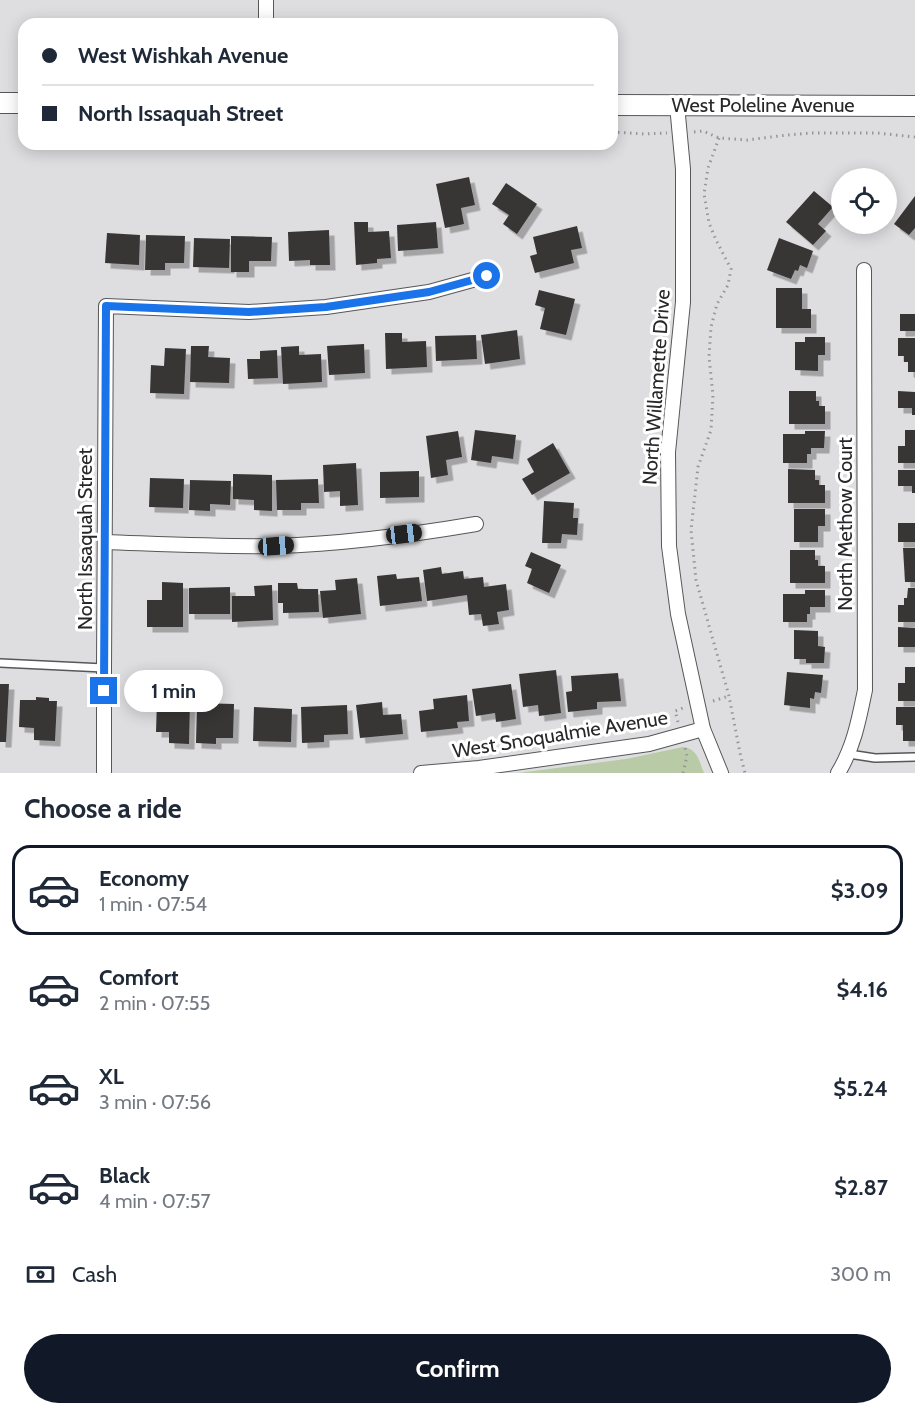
<!DOCTYPE html>
<meta charset="utf-8">
<style>
:root{--surface:#fff;--page:#f2f2f3;--text:#1f2937;--muted:#747a83;--line:#e0e1e3;--accent:#111827}
body{margin:0;font-family:Cabin,sans-serif;background:var(--page);color:var(--text);height:100vh;display:flex;flex-direction:column;font-size:22px;white-space:nowrap}
*{box-sizing:border-box;margin:0}
p{font-size:20px;color:var(--muted)}
.icon{flex:none;width:33px;height:33px;fill:none;stroke:currentColor;stroke-width:2;stroke-linecap:round;stroke-linejoin:round}
.map{position:relative;height:773px;overflow:hidden}
.drawer{display:flex;flex-direction:column;background:var(--surface);flex:1}
.drawer>*{flex:none}
.top-card{position:absolute;left:18px;top:18px;width:600px;height:132px;border-radius:18px;box-shadow:0 3px 15px #0003;display:grid;align-content:center;height:132px;padding:0 24px;background:var(--surface)}
.tools{position:absolute;left:831px;top:168px;display:grid;gap:12px}
.tools a{display:grid;place-items:center;width:66px;height:66px;border-radius:50%;background:var(--surface);box-shadow:0 3px 15px #0003;font-size:30px}
.end{position:absolute;width:27px;height:27px;margin:-14px;border:8px solid #1a73e8;background:#fff;box-shadow:0 0 0 3px #fff}
.from{border-radius:50%}
.bubble{position:absolute;height:42px;border-radius:21px;background:var(--surface);box-shadow:0 3px 15px #0003;font-size:20px;font-weight:700;line-height:42px;text-align:center}
.car{position:absolute;width:18px;height:36px;margin:-18px -9px;border-radius:8px;box-shadow:0 0 4px 2px #0007;background:linear-gradient(#222 24%,#8ab4d8 0 40%,#222 0 76%,#8ab4d8 0 86%,#222 0)}
.top-card b{display:flex;align-items:center;gap:21px;height:57px;font-size:22px}
.top-card b+b{border-top:2px solid var(--line)}
.top-card i{width:15px;height:15px;background:var(--text)}
ul{padding:0;list-style:none}
li{display:flex;align-items:center;gap:18px;height:90px;margin:0 12px 9px;padding:0 12px;border:3px solid transparent;border-radius:18px}
li div{flex:1}
li b{display:block;font-size:22px}
li em{font-style:normal;font-weight:700}
li.on{border-color:var(--accent)}
li>.icon{width:54px;height:54px;stroke-width:1.5}
h2{padding:0 24px;font-size:27px;line-height:72px}
.pay{display:flex;align-items:center;gap:15px;height:66px;padding:0 24px;font-size:22px}
.pay p{margin-inline-start:auto}
.button{display:flex;gap:12px;margin-top:auto;padding:12px 24px}
.button a{flex:1;height:69px;border-radius:36px;background:var(--accent);color:#fff;font-size:24px;font-weight:700;line-height:69px;text-align:center}
.map>svg:first-child{display:block}
.green{fill:#b8cba6}
.building{fill:#383635;filter:url(#shadow)}
.lines{fill:none;stroke-linecap:round;stroke-linejoin:round}
.lane-casing{stroke:#565759;stroke-width:10}
.street-casing{stroke:#565759;stroke-width:16}
.secondary-casing{stroke:#565759;stroke-width:22}
.path{stroke:#969698;stroke-width:3;stroke-dasharray:1.5 4.5;stroke-linecap:butt}
.lane{stroke:#fff;stroke-width:7}
.street{stroke:#fff;stroke-width:14}
.secondary{stroke:#fff;stroke-width:20}
.route{stroke:#1a73e8;stroke-width:8}
.labels{text-anchor:middle;dominant-baseline:central;stroke-width:6;stroke-linejoin:round;paint-order:stroke}
.street-label{font-size:20px;fill:#282829;stroke:#fff}
</style>
<div class="map">
<svg width="915" height="773" viewBox="0 0 915 773">
<defs>
<filter id="shadow"><feDropShadow dx="5.5" dy="5.5" stdDeviation="0" flood-color="#0004"/></filter>
</defs>
<rect width="100%" height="100%" fill="#dedee1"/>
<path class="green" d="M683,747c15,2 16,14 21,26h-186l108,-14z"/>
<g class="building">
<polygon points="469,177 475,205 461,208 464,224 445,228 436,184"/>
<polygon points="506,183 537,204 517,234 503,224 509,215 492,204"/>
<polygon points="814,191 833,207 818,224 826,231 813,245 786,222"/>
<polygon points="915,196 915,228 909,235 894,224"/>
<polygon points="354,222 368,222 368,232 389,231 391,258 377,259 377,263 356,265"/>
<polygon points="436,222 438,248 398,251 397,225"/>
<polygon points="577,226 582,248 571,250 574,263 535,273 530,256 537,254 533,237"/>
<polygon points="329,230 330,265 310,265 310,260 289,261 288,232"/>
<polygon points="107,233 140,235 139,265 105,263"/>
<polygon points="146,235 185,236 184,263 165,263 165,270 145,270"/>
<polygon points="231,236 272,237 271,261 249,261 249,272 231,272"/>
<polygon points="194,238 230,239 229,268 193,267"/>
<polygon points="779,238 813,251 807,268 800,265 798,271 795,270 791,279 767,270"/>
<polygon points="776,288 802,288 802,309 811,309 811,328 776,328"/>
<polygon points="539,290 575,299 566,335 540,329 545,308 535,305"/>
<rect x="900" y="314" width="15" height="17"/>
<polygon points="517,330 520,359 485,364 481,335"/>
<polygon points="385,333 402,333 402,342 426,341 427,367 386,369"/>
<polygon points="476,335 477,359 436,361 435,336"/>
<polygon points="805,337 825,337 825,355 818,355 818,371 795,370 795,342 805,342"/>
<polygon points="898,338 915,338 915,372 908,372 908,362 904,362 904,356 898,356"/>
<polygon points="364,344 365,373 329,375 327,346"/>
<polygon points="191,346 209,346 208,357 230,358 229,383 190,382"/>
<polygon points="299,346 299,355 321,354 322,382 283,384 281,347"/>
<polygon points="165,348 186,349 184,394 150,393 151,365 164,366"/>
<polygon points="277,350 278,378 248,379 247,359 260,359 260,351"/>
<polygon points="789,391 816,391 816,401 819,401 819,406 825,406 825,424 789,424"/>
<polygon points="898,391 915,392 915,415 912,415 912,408 898,408"/>
<polygon points="475,430 516,435 513,459 492,456 491,463 471,460"/>
<polygon points="905,430 915,430 915,463 898,463 898,446 905,446"/>
<polygon points="458,431 462,457 446,460 448,475 431,478 426,436"/>
<polygon points="805,431 825,431 824,448 811,448 811,454 807,454 807,463 783,463 783,434 805,434"/>
<polygon points="553,443 570,473 532,495 522,479 534,472 527,459"/>
<polygon points="356,463 358,505 340,506 340,491 324,492 323,465"/>
<polygon points="788,469 815,470 815,480 819,480 819,485 825,485 825,503 788,503"/>
<polygon points="898,470 915,470 915,493 912,493 912,486 898,486"/>
<polygon points="419,471 419,497 380,498 380,472"/>
<polygon points="233,474 272,475 272,511 254,510 254,500 233,499"/>
<polygon points="150,478 184,479 183,508 149,507"/>
<polygon points="318,479 319,503 301,503 301,510 277,510 276,480"/>
<polygon points="190,480 231,481 230,505 210,504 210,511 189,510"/>
<polygon points="544,501 574,503 573,518 578,518 577,535 562,534 561,543 542,543"/>
<polygon points="794,509 825,509 825,526 818,526 818,542 794,542"/>
<rect x="898" y="523" width="17" height="19"/>
<polygon points="903,548 915,548 915,582 905,582"/>
<polygon points="790,550 815,550 815,560 818,560 818,566 825,566 825,583 790,583"/>
<polygon points="531,552 561,565 549,593 527,583 532,569 525,566"/>
<polygon points="441,567 442,574 463,571 464,579 483,577 484,587 506,584 509,610 497,612 499,624 483,626 481,614 469,615 467,595 427,601 423,570"/>
<polygon points="396,574 397,579 419,577 422,601 380,606 377,576"/>
<polygon points="357,578 361,614 323,618 320,591 336,590 335,580"/>
<polygon points="162,582 183,583 183,627 147,627 147,600 162,600"/>
<polygon points="278,583 297,583 298,589 318,589 319,612 283,613 283,603 278,603"/>
<polygon points="272,585 273,620 232,622 232,596 255,596 254,586"/>
<polygon points="230,587 230,614 189,614 189,588"/>
<polygon points="908,588 915,588 915,622 898,622 898,605 904,605 904,598 907,598"/>
<polygon points="805,590 825,590 825,607 810,607 810,614 807,614 807,622 783,622 783,594 805,594"/>
<polygon points="898,627 915,628 915,647 898,647"/>
<polygon points="794,630 818,631 818,646 825,647 824,663 806,663 806,659 794,659"/>
<polygon points="905,667 915,667 915,701 898,701 898,683 905,683"/>
<polygon points="556,670 561,713 539,716 538,705 523,707 519,674"/>
<polygon points="787,672 823,675 821,693 815,692 814,699 810,698 810,708 784,705"/>
<polygon points="618,673 621,701 597,702 597,709 568,712 566,692 572,691 571,676"/>
<polygon points="0,684 9,684 6,742 0,742"/>
<polygon points="511,684 516,719 496,722 495,713 476,716 472,689"/>
<polygon points="467,695 469,721 457,722 458,728 421,732 419,711 434,709 433,699"/>
<polygon points="36,697 49,698 49,701 57,701 55,741 34,740 34,728 19,727 20,700 36,700"/>
<polygon points="157,700 190,701 189,744 169,743 169,732 156,732"/>
<polygon points="382,702 383,715 401,714 403,734 360,738 356,705"/>
<polygon points="197,703 234,704 233,738 216,738 216,744 196,743"/>
<polygon points="347,705 348,734 324,735 324,742 302,743 301,707"/>
<polygon points="254,707 292,709 291,742 253,741"/>
<polygon points="896,707 915,707 915,741 903,741 903,725 896,725"/>
</g>
<g class="lines">
<g class="lane-casing">
<g id="lane">
<polyline points="0,663 104,668"/>
<polyline points="849,754 875,758 915,757"/>
</g>
</g>
<g class="street-casing">
<g id="street">
<polyline points="266,0 266,24"/>
<polyline points="677,105 683,169 683,302 668,452 669,546 678,614 703,729 721,773"/>
<path d="M105,542c57,2 113,5 170,4 66,-2 136,-11 201,-22"/>
<polyline points="104,773 104,668 106,306 249,312 326,307 429,292 487,276"/>
<polyline points="421,773 479,768 649,744 703,729"/>
<path d="M838,773c16,-26 21,-54 27,-83l-1,-420"/>
</g>
</g>
<g class="secondary-casing">
<g id="secondary">
<polyline points="0,103 24,103"/>
<polyline points="612,105 915,106"/>
</g>
</g>
<g class="path">
<polyline points="612,132 645,134 667,133"/>
<polyline points="694,132 703,131 719,138 747,140 787,135 811,133 877,133 915,137"/>
<polyline points="719,138 708,168 704,194 709,223 716,240 731,269 728,285 717,304 711,327 709,357 713,395 711,430 698,467 691,530 696,580 729,696 740,753 745,773"/>
<polyline points="115,144 141,144"/>
<polyline points="713,701 729,696"/>
<polyline points="678,722 675,711 683,708"/>
<polyline points="683,773 687,756 685,748"/>
</g>
<use href="#lane" class="lane"/>
<use href="#street" class="street"/>
<use href="#secondary" class="secondary"/>
</g>
<g class="lines">
<polyline class="route" points="104,691 106,306 249,312 326,307 429,292 487,276"/>
</g>
<g class="labels">
<g class="street-label">
<text x="763" y="105">West Poleline Avenue</text>
<text transform="translate(656 387) rotate(-86)">North Willamette Drive</text>
<text transform="translate(845 524) rotate(-90)">North Methow Court</text>
<text transform="translate(85 539) rotate(-90)">North Issaquah Street</text>
<text transform="translate(560 734) rotate(-9)">West Snoqualmie Avenue</text>
</g>
</g>
</svg>
<div class="tools">
<a><svg class="icon" aria-label="locate" viewBox="0 0 24 24"><circle cx="12" cy="12" r="6"/><path d="M12 2v4M12 18v4M2 12h4M18 12h4"/></svg></a>
</div>
<i class="end from" style="left:487px;top:276px"></i>
<i class="end" style="left:104px;top:691px"></i>
<div class="bubble" style="left:124px;top:670px;width:99px">1 min</div>
<i class="car" style="left:404px;top:534px;rotate:83deg"></i>
<i class="car" style="left:276px;top:546px;rotate:86deg"></i>
<div class="top-card">
<b><i class="from"></i>West Wishkah Avenue</b>
<b><i></i>North Issaquah Street</b>
</div>
</div>
<section class="drawer">
<h2>Choose a ride</h2>
<ul>
<li class="on"><svg class="icon" aria-label="car" viewBox="0 0 24 24"><path d="M5 17H2v-5l4-1 3-4h7l3 4 3 1v5h-3M9 17h6M6 11h13"/><circle cx="7" cy="17" r="2"/><circle cx="17" cy="17" r="2"/></svg><div><b>Economy</b><p>1 min · 07:54</p></div><em>$3.09</em></li>
<li><svg class="icon" aria-label="car" viewBox="0 0 24 24"><path d="M5 17H2v-5l4-1 3-4h7l3 4 3 1v5h-3M9 17h6M6 11h13"/><circle cx="7" cy="17" r="2"/><circle cx="17" cy="17" r="2"/></svg><div><b>Comfort</b><p>2 min · 07:55</p></div><em>$4.16</em></li>
<li><svg class="icon" aria-label="car" viewBox="0 0 24 24"><path d="M5 17H2v-5l4-1 3-4h7l3 4 3 1v5h-3M9 17h6M6 11h13"/><circle cx="7" cy="17" r="2"/><circle cx="17" cy="17" r="2"/></svg><div><b>XL</b><p>3 min · 07:56</p></div><em>$5.24</em></li>
<li><svg class="icon" aria-label="car" viewBox="0 0 24 24"><path d="M5 17H2v-5l4-1 3-4h7l3 4 3 1v5h-3M9 17h6M6 11h13"/><circle cx="7" cy="17" r="2"/><circle cx="17" cy="17" r="2"/></svg><div><b>Black</b><p>4 min · 07:57</p></div><em>$2.87</em></li>
</ul>
<div class="pay"><svg class="icon" aria-label="cash" viewBox="0 0 24 24"><path d="M3 7h18v10H3z"/><circle cx="12" cy="12" r="2"/></svg>Cash<p>300 m</p></div>
<div class="button"><a>Confirm</a></div>
</section>
